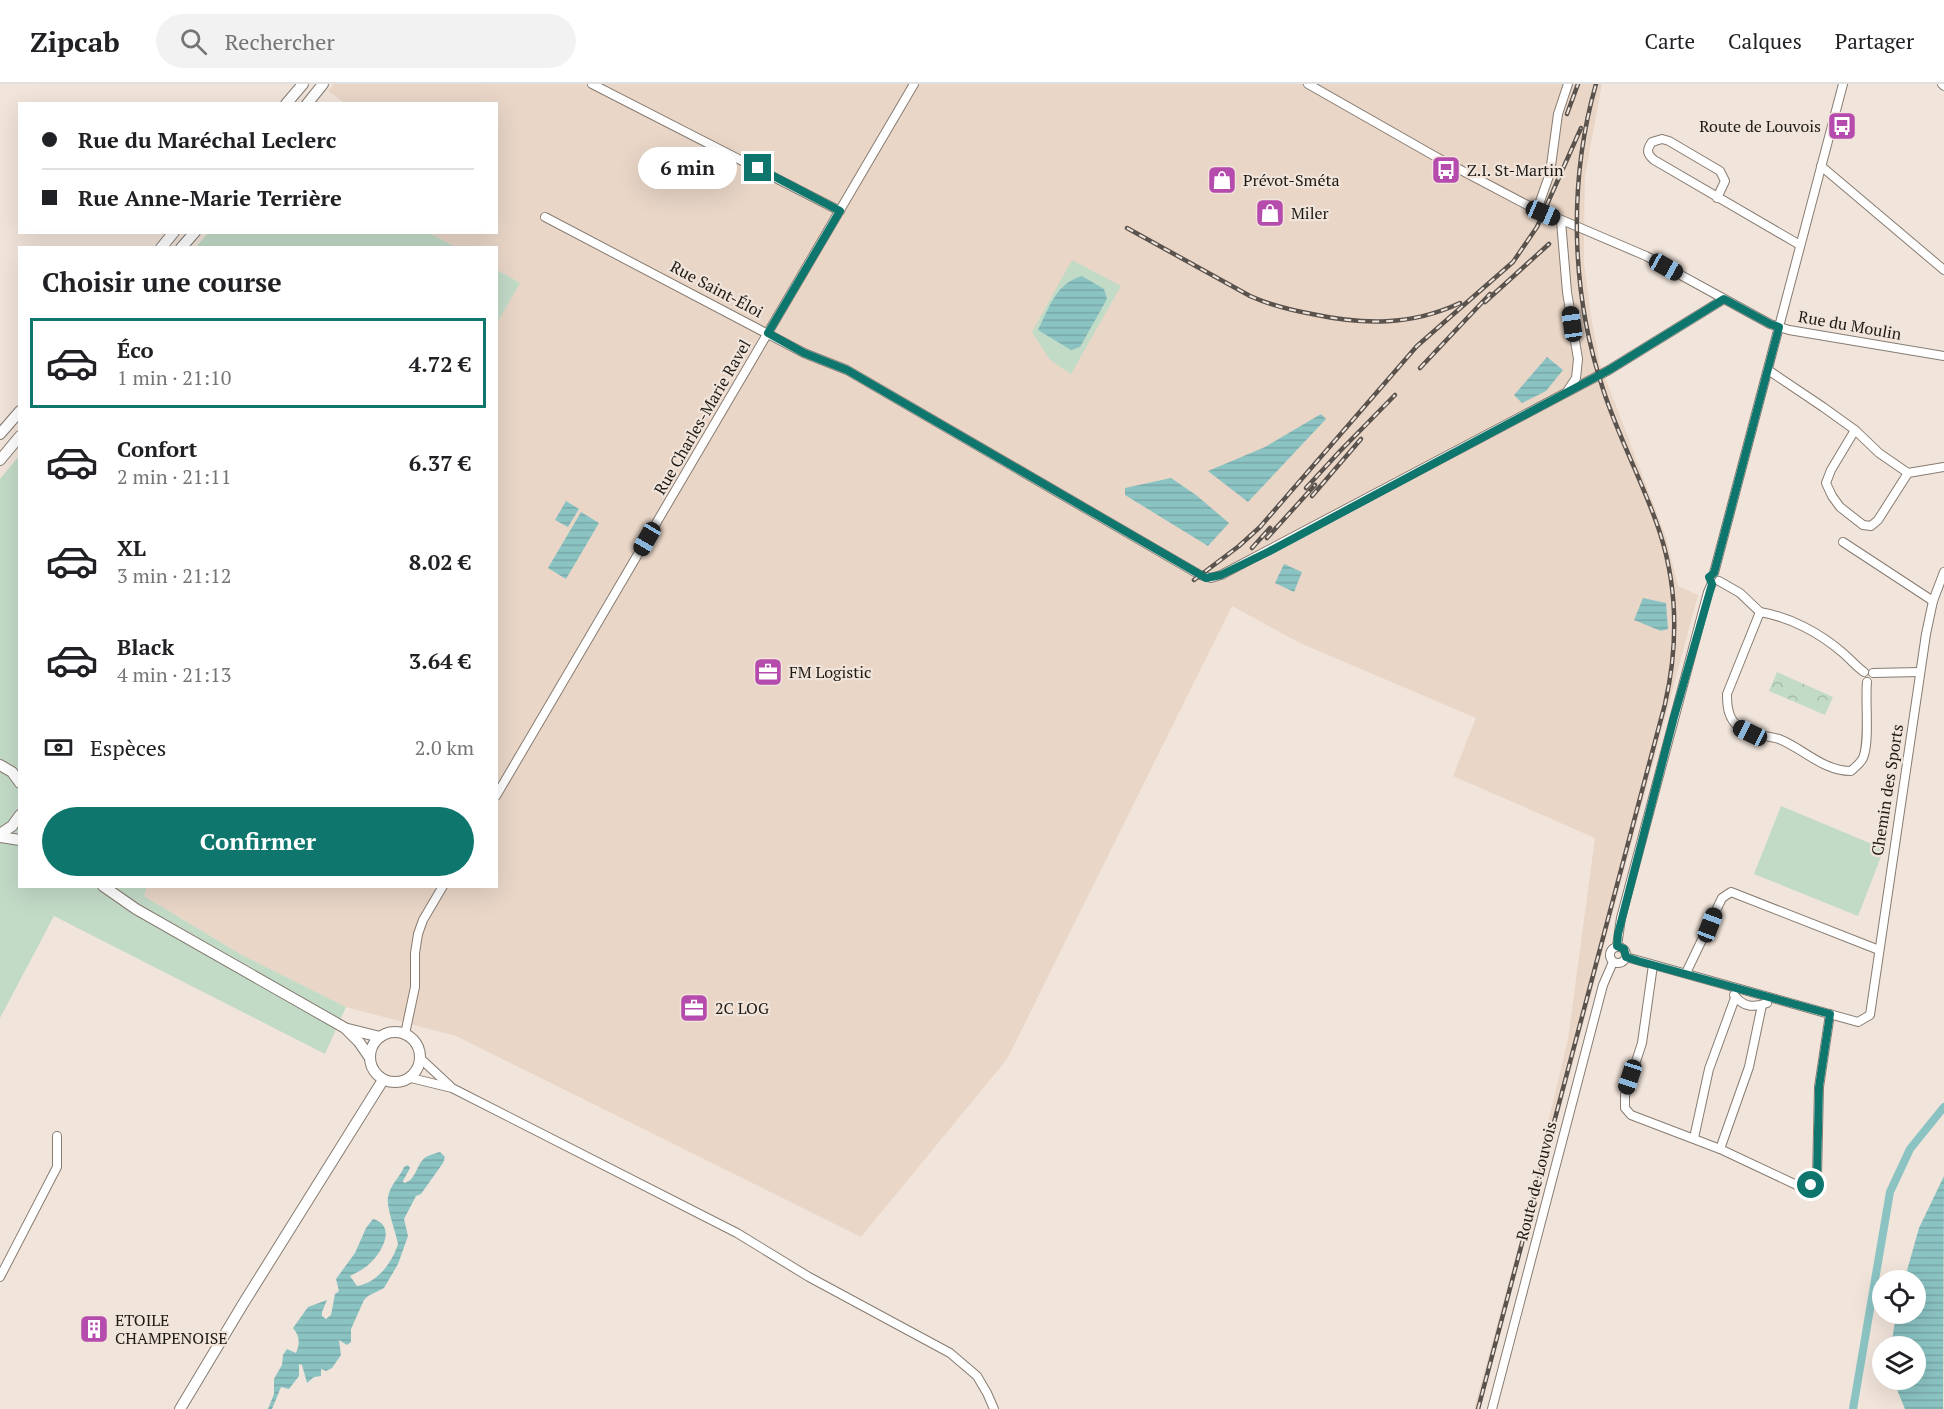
<!DOCTYPE html>
<html lang="fr">
<meta charset="utf-8">
<style>
:root{--surface:#fff;--page:#f2f2f2;--text:#202124;--muted:#757577;--line:#e0e0e0;--accent:#0f766e}
body{margin:0;font-family:"PT Serif",serif;background:var(--page);color:var(--text);height:100vh;display:flex;flex-direction:column;font-size:22px;white-space:nowrap}
*{box-sizing:border-box;margin:0}
p{font-size:20px;color:var(--muted)}
.icon{flex:none;width:33px;height:33px;fill:none;stroke:currentColor;stroke-width:2;stroke-linecap:round;stroke-linejoin:round}
.map{position:relative;flex:1;overflow:hidden}
.drawer{position:absolute;left:18px;top:162px;width:480px;height:642px;display:flex;flex-direction:column;background:var(--surface);border-radius:0px;box-shadow:0 6px 24px #0002}
.drawer>*{flex:none}
.guide{position:absolute;left:18px;top:18px;width:480px;height:132px;border-radius:0px;box-shadow:0 6px 24px #0002;display:grid;align-content:center;height:132px;padding:0 24px;background:var(--surface)}
.tools{position:absolute;left:1872px;top:1186px;display:grid;gap:12px}
.tools a{display:grid;place-items:center;width:54px;height:54px;border-radius:50%;background:var(--surface);box-shadow:0 6px 24px #0002;font-size:30px}
.end{position:absolute;width:27px;height:27px;margin:-14px;border:8px solid #0f766e;background:#fff;box-shadow:0 0 0 3px #fff}
.from{border-radius:50%}
.bubble{position:absolute;height:42px;border-radius:21px;background:var(--surface);box-shadow:0 6px 24px #0002;font-size:20px;font-weight:600;line-height:42px;text-align:center}
.car{position:absolute;width:18px;height:36px;margin:-18px -9px;border-radius:8px;box-shadow:0 0 4px 2px #0007;background:linear-gradient(#222 24%,#8ab4d8 0 40%,#222 0 76%,#8ab4d8 0 86%,#222 0)}
.guide b{display:flex;align-items:center;gap:21px;height:57px;font-size:22px}
.guide b+b{border-top:2px solid var(--line)}
.guide i{width:15px;height:15px;background:var(--text)}
ul{padding:0;list-style:none}
li{display:flex;align-items:center;gap:18px;height:90px;margin:0 12px 9px;padding:0 12px;border:3px solid transparent;border-radius:0px}
li div{flex:1}
li b{display:block;font-size:22px}
li em{font-style:normal;font-weight:600}
li.on{border-color:var(--accent)}
li>.icon{width:54px;height:54px;stroke-width:1.5}
h2{padding:0 24px;font-size:27px;line-height:72px}
.pay{display:flex;align-items:center;gap:15px;height:66px;padding:0 24px;font-size:22px}
.pay p{margin-inline-start:auto}
.cta{display:flex;gap:12px;margin-top:auto;padding:12px 24px}
.cta a{flex:1;height:69px;border-radius:36px;background:var(--accent);color:#fff;font-size:24px;font-weight:600;line-height:69px;text-align:center}
header{display:flex;align-items:center;gap:36px;box-sizing:border-box;height:84px;padding:0 30px;background:var(--surface);border-bottom:2px solid var(--line)}
header strong{font-size:28px}
nav{display:flex;gap:33px;margin-inline-start:auto;font-size:21px}
.search{width:420px;height:54px;background:var(--page);display:flex;align-items:center;gap:15px;box-sizing:border-box;padding:0 21px;border-radius:33px;color:var(--muted);font-size:22px}
.map>svg:first-child{display:block}
.built{fill:#e9d6c7}
.grass{fill:#c2dbc7}
.park{fill:url(#park-crowns)}
.water{fill:url(#water-rules)}
.lines{fill:none;stroke-linecap:round;stroke-linejoin:round}
.canal{stroke:#8bc3c3;stroke-width:8}
.minor-casing{stroke:#877c72;stroke-width:10}
.major-casing{stroke:#877c72;stroke-width:12}
.minor{stroke:#fff;stroke-width:8}
.major{stroke:#fff;stroke-width:10}
.rail-casing{stroke:#59524d;stroke-width:4.5}
.rail{stroke:#f1e4da;stroke-width:2;stroke-dasharray:7;stroke-linecap:butt}
.route{stroke:#0f766e;stroke-width:8}
.labels{text-anchor:middle;dominant-baseline:central;stroke-width:4.5;stroke-linejoin:round;paint-order:stroke}
.poi-label{font-size:16px;fill:#1e1a16;stroke:#f1e4da;text-anchor:start}
.street-label{font-size:16px;fill:#1e1a16;stroke:#f1e4da}
</style>
<header>
<strong>Zipcab</strong>
<div class="search"><svg class="icon" aria-label="search" viewBox="0 0 24 24"><circle cx="10" cy="10" r="6"/><path d="M15 15l6 6"/></svg>Rechercher</div>
<nav><a>Carte</a><a>Calques</a><a>Partager</a></nav>
</header>
<div class="map">
<svg width="1944" height="1325" viewBox="0 0 1944 1325">
<defs>
<pattern id="park-crowns" width="20" height="18" patternUnits="userSpaceOnUse" patternTransform="scale(1.5)"><rect width="20" height="18" fill="#c2dbc7"/><path d="M2 6a3 3 0 1 1 6 0M12 15a3 3 0 1 1 6 0" fill="none" stroke="#a6bbaa"/></pattern>
<pattern id="water-rules" width="6" height="5" patternUnits="userSpaceOnUse" patternTransform="scale(1.5)"><rect width="6" height="5" fill="#8bc3c3"/><path d="M0 2.5h6" fill="none" stroke="#78a7a7"/></pattern>
</defs>
<rect width="100%" height="100%" fill="#f1e4da"/>
<polygon class="built" points="334,0 1602,0 1585,92 1584,146 1584,179 1591,232 1600,280 1666,453 1678,502 1698,511 1480,1325 1474,1325 1519,1160 1568,955 1595,754 1453,692 1476,634 1300,559 1232,522 1007,975 861,1153 456,952 346,923 240,870 144,812 147,802 496,802 496,239 520,199 497,186 496,164 456,163 429,149 496,148 496,20 345,19 328,7"/>
<g class="grass">
<polygon points="209,148 429,149 456,163 196,163"/>
<polygon points="1072,176 1121,202 1071,290 1050,276 1032,248"/>
<polygon points="497,186 520,199 497,239"/>
<polygon points="19,372 20,802 147,803 144,812 240,870 346,923 325,970 54,832 0,934 0,395"/>
<polygon points="1781,722 1884,765 1858,832 1754,790"/>
</g>
<polygon class="park" points="1777,588 1833,613 1825,631 1769,607"/>
<g class="water">
<path d="M1082,192l22,13 3,10 -27,48 -9,3 -33,-20c11,-22 18,-47 44,-54z"/>
<polygon points="1547,273 1563,286 1546,307 1522,319 1514,311"/>
<polygon points="1321,330 1326,335 1248,418 1208,387 1265,363"/>
<polygon points="1171,394 1196,411 1229,439 1208,462 1125,411 1125,404"/>
<polygon points="566,417 579,425 568,443 555,436"/>
<polygon points="581,428 599,439 566,495 548,484"/>
<polygon points="1284,480 1302,488 1294,508 1275,499"/>
<polygon points="1643,514 1666,519 1668,545 1661,547 1634,536"/>
<path d="M440,1068l5,5 -2,6 -22,31 -5,2 -12,23 4,17 -10,28 -14,24 -16,8 -4,4 -13,29v13l-4,3 -8,-5 2,15 -9,13 -6,3 -5,-2v7l-7,1 -7,6 -5,-18 -3,-1v12l-10,13 -8,-2 -9,22h-4l6,-15v-15l8,-14 1,-10 4,-6 9,4c4,-9 4,-17 -3,-25l15,-21 19,-7 -5,12v4l4,3 5,-4 4,-21 4,-3 -3,-12 19,-26 11,-25 7,-9c25,7 8,36 -6,47 -5,4 -11,7 -17,10l7,10c20,-3 35,-23 41,-42 -2,-12 -12,-36 -10,-47 2,-12 12,-20 16,-30l4,-2 2,3 -7,13 1,2c13,-3 11,-18 22,-26 4,-2 9,-4 14,-5z"/>
<polygon points="1944,1092 1943,1325 1905,1325 1893,1296 1916,1296 1916,1263 1891,1263 1896,1230 1916,1230 1916,1197 1904,1197 1919,1144"/>
</g>
<g class="lines">
<polyline class="canal" points="1853,1325 1890,1108 1910,1065 1944,1023"/>
<g class="minor-casing">
<g id="minor">
<polyline points="592,0 840,127"/>
<polyline points="1308,0 1438,74 1529,122 1646,172 1770,240 1789,246 1944,272"/>
<polyline points="1942,0 1944,2"/>
<polyline points="1821,82 1944,186"/>
<path d="M1717,114l8,-17 -5,-10 -51,-30 -7,-2 -10,3c-6,8 -5,12 2,18l146,85"/>
<polyline points="1537,126 1550,89 1558,30 1568,0"/>
<polyline points="545,133 804,269 847,286 1200,491 1211,494 1221,491 1609,286 1724,215"/>
<polyline points="1561,137 1567,208 1578,275 1576,294 1568,306"/>
<polyline points="1768,286 1823,323 1855,346 1879,369 1908,389 1944,383"/>
<polyline points="1855,346 1831,386 1826,399 1832,412 1840,423 1863,441 1871,442 1878,436 1908,389"/>
<polyline points="1843,458 1933,517"/>
<polyline points="1714,489 1843,0"/>
<polyline points="1719,497 1740,509 1760,528"/>
<path d="M1864,588c-8,-6 -14,-13 -21,-19 -23,-20 -53,-36 -83,-41l-33,82c0,12 1,25 12,33 12,9 27,8 40,12 25,10 44,32 72,32 4,-4 9,-7 12,-13 7,-16 2,-56 4,-76"/>
<polyline points="1873,589 1920,588"/>
<polyline points="496,712 914,0"/>
<polyline points="1617,862 1621,834 1708,508 1712,499"/>
<circle cx="1618" cy="871" r="8"/>
<polyline points="1626,873 1858,938 1870,931 1926,550 1933,517 1944,488"/>
<polyline points="1653,881 1642,959 1625,1011 1625,1024 1631,1031 1720,1065 1801,1103 1811,1101 1817,1092 1819,1003 1830,930"/>
<polyline points="1686,889 1722,814 1731,808 1879,866"/>
<path d="M1734,911c9,12 19,13 33,8"/>
<polyline points="405,950 415,903 415,869 418,850 423,836 443,802"/>
<polyline points="421,975 450,1002"/>
<polyline points="411,994 452,1004 737,1149 809,1193 950,1269 977,1292 987,1309 994,1325"/>
<polyline points="1694,1054 1709,985 1735,914"/>
<polyline points="1720,1065 1749,983 1762,921"/>
<polyline points="0,1193 57,1083 57,1052"/>
<polyline points="1492,1325 1603,901 1613,878"/>
</g>
</g>
<g class="major-casing">
<g id="major">
<polyline points="286,20 303,0"/>
<polyline points="307,20 323,0"/>
<polyline points="161,164 174,148"/>
<polyline points="181,164 195,148"/>
<polyline points="0,350 20,327"/>
<polyline points="0,376 20,352"/>
<polyline points="0,681 12,688 20,699"/>
<polyline points="0,750 12,742 20,731"/>
<polyline points="0,753 20,756"/>
<polyline points="103,802 136,825 345,944 359,958 370,974"/>
<polyline points="348,945 380,953"/>
<circle cx="395" cy="973" r="25"/>
<polyline points="180,1325 243,1220 383,996"/>
</g>
</g>
<use href="#minor" class="minor"/>
<use href="#major" class="major"/>
<g class="rail-casing">
<g id="rail">
<polyline points="1567,30 1578,0"/>
<path d="M1127,144l123,68c20,9 40,14 62,18 51,11 99,12 148,-11"/>
<polyline points="1485,218 1549,160"/>
<polyline points="1420,284 1490,210"/>
<polyline points="1306,404 1341,366 1395,311"/>
<polyline points="1312,412 1361,355"/>
<polyline points="1267,454 1315,401"/>
<polyline points="1252,464 1270,444"/>
<polyline points="1194,496 1239,462 1260,443 1417,262 1513,178 1537,143 1581,44"/>
<path d="M1478,1325l187,-705c13,-57 13,-115 -5,-171 -16,-49 -41,-94 -57,-144 -32,-96 -35,-207 -7,-305"/>
</g>
</g>
<use href="#rail" class="rail"/>
</g>
<g class="lines">
<polyline class="route" points="758,84 840,127 768,249 804,269 847,286 1206,494 1221,491 1268,468 1609,286 1724,215 1770,240 1779,243 1714,489 1709,493 1712,500 1674,633 1618,850 1617,862 1624,865 1626,873 1638,877 1830,930 1819,1003 1817,1092 1811,1101"/>
</g>
<defs>
<g id="bus-square" transform="scale(1.5)"><rect x="-9" y="-9" width="18" height="18" rx="4" fill="#b44bad" stroke="#f1e4da"/><path d="M-5-6H5V4H4V6H2V4H-2V6H-4V4H-5ZM-3.5-4V0h7V-4ZM-3.5 1.2v1.5H-2V1.2ZM2 1.2v1.5H3.5V1.2Z" fill="#fff"/></g>
<g id="shop-square" transform="scale(1.5)"><rect x="-9" y="-9" width="18" height="18" rx="4" fill="#b44bad" stroke="#f1e4da"/><path d="M-5-2.5h2.3a2.7 3.5 0 0 1 5.4 0H5L5.5 6h-11ZM-1.5-2.5h3a1.5 2.3 0 0 0-3 0Z" fill="#fff"/></g>
<g id="office-square" transform="scale(1.5)"><rect x="-9" y="-9" width="18" height="18" rx="4" fill="#b44bad" stroke="#f1e4da"/><path d="M-6-3h4V-5.5h4V-3h4V5H-6ZM-1-4.5V-3h2v-1.5ZM-6 0V1H6V0Z" fill="#fff"/></g>
<g id="building-square" transform="scale(1.5)"><rect x="-9" y="-9" width="18" height="18" rx="4" fill="#b44bad" stroke="#f1e4da"/><path d="M-4-6H4V6H1V3H-1V6H-4ZM-2.5-4.3h1.7v1.8h-1.7ZM.8-4.3h1.7v1.8H.8ZM-2.5-1h1.7V.8h-1.7ZM.8-1h1.7V.8H.8Z" fill="#fff"/></g>
</defs>
<g fill-rule="evenodd">
<use href="#bus-square" x="1842" y="42"/>
<use href="#bus-square" x="1446" y="86"/>
<use href="#shop-square" x="1222" y="96"/>
<use href="#shop-square" x="1270" y="129"/>
<use href="#office-square" x="768" y="588"/>
<use href="#office-square" x="694" y="924"/>
<use href="#building-square" x="94" y="1245"/>
</g>
<g class="labels">
<g class="poi-label">
<text x="1821" y="42" text-anchor="end">Route de Louvois</text>
<text x="1467" y="86">Z.I. St-Martin</text>
<text x="1243" y="96">Prévot-Sméta</text>
<text x="1291" y="129">Miler</text>
<text x="789" y="588">FM Logistic</text>
<text x="715" y="924">2C LOG</text>
<text x="115" y="1236">ETOILE<tspan x="115" dy="18">CHAMPENOISE</tspan></text>
</g>
<g class="street-label">
<text transform="translate(717 205) rotate(28)">Rue Saint-Éloi</text>
<text transform="translate(1850 241) rotate(10)">Rue du Moulin</text>
<text transform="translate(702 333) rotate(-60)">Rue Charles-Marie Ravel</text>
<text transform="translate(1887 706) rotate(-81)">Chemin des Sports</text>
<text transform="translate(1536 1097) rotate(-76)">Route de Louvois</text>
</g>
</g>
</svg>
<div class="tools">
<a><svg class="icon" aria-label="locate" viewBox="0 0 24 24"><circle cx="12" cy="12" r="6"/><path d="M12 2v4M12 18v4M2 12h4M18 12h4"/></svg></a>
<a><svg class="icon" aria-label="layers" viewBox="0 0 24 24"><path d="M12 4l9 5-9 5-9-5zM3 14l9 5 9-5"/></svg></a>
</div>
<i class="end from" style="left:1811px;top:1101px"></i>
<i class="end" style="left:758px;top:84px"></i>
<div class="bubble" style="left:638px;top:63px;width:99px">6 min</div>
<i class="car" style="left:1543px;top:129px;rotate:113deg"></i>
<i class="car" style="left:1666px;top:183px;rotate:119deg"></i>
<i class="car" style="left:1572px;top:240px;rotate:352deg"></i>
<i class="car" style="left:647px;top:455px;rotate:210deg"></i>
<i class="car" style="left:1750px;top:649px;rotate:296deg"></i>
<i class="car" style="left:1710px;top:841px;rotate:21deg"></i>
<i class="car" style="left:1630px;top:993px;rotate:198deg"></i>
<div class="guide">
<b><i class="from"></i>Rue du Maréchal Leclerc</b>
<b><i></i>Rue Anne-Marie Terrière</b>
</div>
<section class="drawer">
<h2>Choisir une course</h2>
<ul>
<li class="on"><svg class="icon" aria-label="car" viewBox="0 0 24 24"><path d="M5 17H2v-5l4-1 3-4h7l3 4 3 1v5h-3M9 17h6M6 11h13"/><circle cx="7" cy="17" r="2"/><circle cx="17" cy="17" r="2"/></svg><div><b>Éco</b><p>1 min · 21:10</p></div><em>4.72 €</em></li>
<li><svg class="icon" aria-label="car" viewBox="0 0 24 24"><path d="M5 17H2v-5l4-1 3-4h7l3 4 3 1v5h-3M9 17h6M6 11h13"/><circle cx="7" cy="17" r="2"/><circle cx="17" cy="17" r="2"/></svg><div><b>Confort</b><p>2 min · 21:11</p></div><em>6.37 €</em></li>
<li><svg class="icon" aria-label="car" viewBox="0 0 24 24"><path d="M5 17H2v-5l4-1 3-4h7l3 4 3 1v5h-3M9 17h6M6 11h13"/><circle cx="7" cy="17" r="2"/><circle cx="17" cy="17" r="2"/></svg><div><b>XL</b><p>3 min · 21:12</p></div><em>8.02 €</em></li>
<li><svg class="icon" aria-label="car" viewBox="0 0 24 24"><path d="M5 17H2v-5l4-1 3-4h7l3 4 3 1v5h-3M9 17h6M6 11h13"/><circle cx="7" cy="17" r="2"/><circle cx="17" cy="17" r="2"/></svg><div><b>Black</b><p>4 min · 21:13</p></div><em>3.64 €</em></li>
</ul>
<div class="pay"><svg class="icon" aria-label="cash" viewBox="0 0 24 24"><path d="M3 7h18v10H3z"/><circle cx="12" cy="12" r="2"/></svg>Espèces<p>2.0 km</p></div>
<div class="cta"><a>Confirmer</a></div>
</section>
</div>
